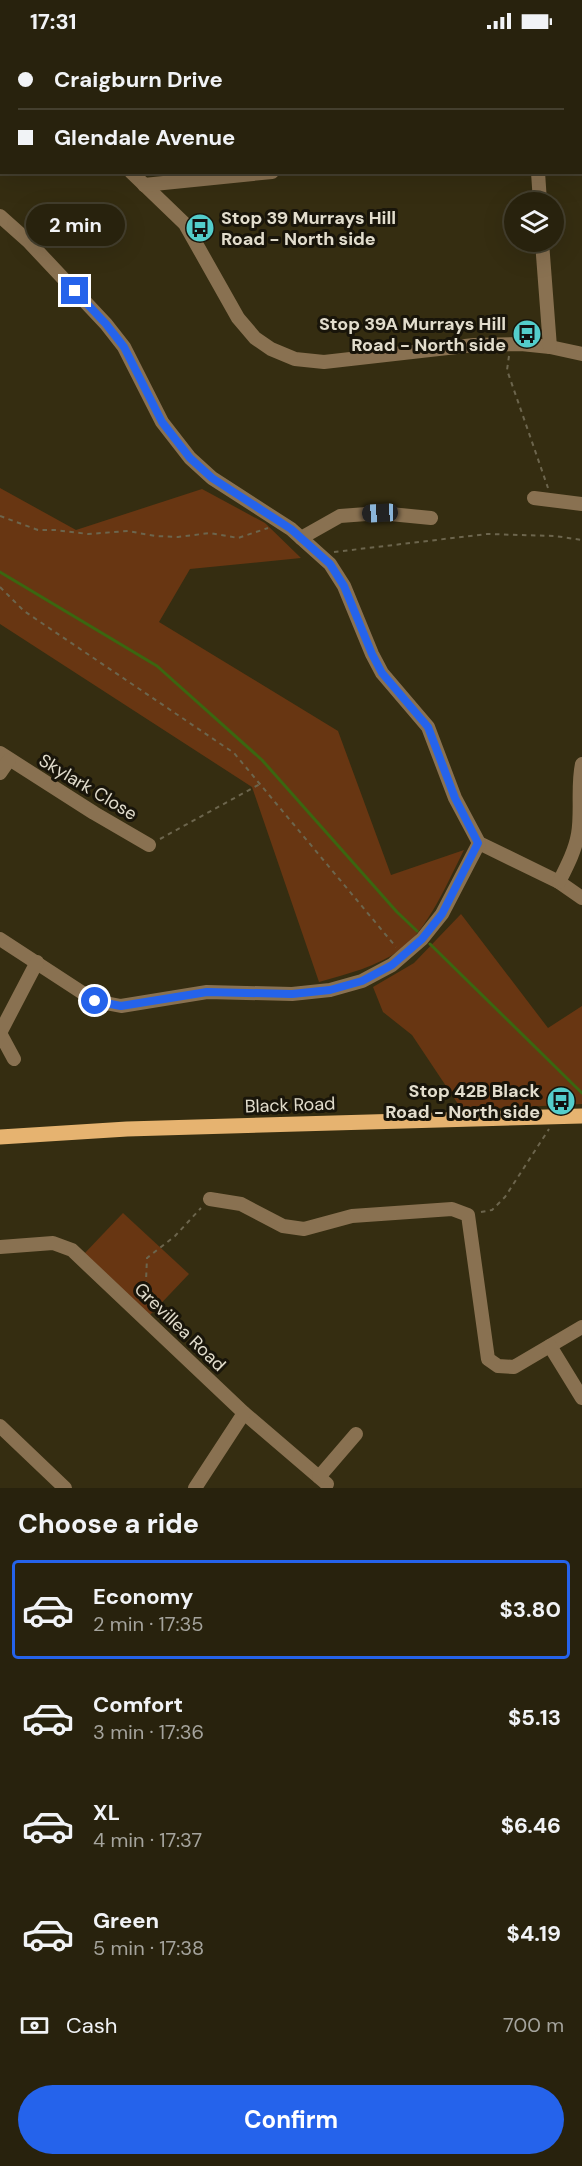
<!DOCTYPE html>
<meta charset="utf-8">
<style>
:root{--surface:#28220d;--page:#302a16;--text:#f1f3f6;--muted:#a5a49d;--line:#443f2e;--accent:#2563eb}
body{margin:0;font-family:"DM Sans",sans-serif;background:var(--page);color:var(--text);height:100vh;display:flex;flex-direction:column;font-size:22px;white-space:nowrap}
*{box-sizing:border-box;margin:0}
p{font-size:20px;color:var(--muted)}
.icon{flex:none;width:33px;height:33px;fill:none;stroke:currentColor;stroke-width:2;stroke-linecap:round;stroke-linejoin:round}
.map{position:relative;height:1446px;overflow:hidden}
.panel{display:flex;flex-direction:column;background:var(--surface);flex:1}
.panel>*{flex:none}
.hud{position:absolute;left:0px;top:0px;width:582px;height:132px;box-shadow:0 6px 24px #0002,0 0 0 2px var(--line);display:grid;align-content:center;height:132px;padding:0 18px;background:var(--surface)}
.fabs{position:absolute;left:504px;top:150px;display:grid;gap:12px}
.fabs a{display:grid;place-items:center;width:60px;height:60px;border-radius:50%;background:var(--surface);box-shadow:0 6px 24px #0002,0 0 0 2px var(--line);font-size:30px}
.end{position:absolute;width:27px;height:27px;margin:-14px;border:8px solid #2563eb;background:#fff;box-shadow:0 0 0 3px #fff}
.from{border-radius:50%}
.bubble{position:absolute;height:42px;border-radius:21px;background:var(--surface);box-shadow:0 6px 24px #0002,0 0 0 2px var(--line);font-size:20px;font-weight:700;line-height:42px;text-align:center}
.car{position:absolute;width:18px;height:36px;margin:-18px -9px;border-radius:8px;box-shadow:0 0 4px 2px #0007;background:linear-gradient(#222 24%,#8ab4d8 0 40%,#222 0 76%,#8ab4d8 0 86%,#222 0)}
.hud b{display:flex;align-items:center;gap:21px;height:57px;font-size:22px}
.hud b+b{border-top:2px solid var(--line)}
.hud i{width:15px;height:15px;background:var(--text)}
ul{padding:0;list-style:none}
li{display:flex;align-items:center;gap:18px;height:99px;margin:0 12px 9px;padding:0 6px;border:3px solid transparent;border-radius:6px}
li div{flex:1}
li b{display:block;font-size:22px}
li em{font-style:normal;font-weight:700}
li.current{border-color:var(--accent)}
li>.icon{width:54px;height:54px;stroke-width:1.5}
h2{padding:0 18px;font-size:27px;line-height:72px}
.pay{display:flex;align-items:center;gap:15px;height:66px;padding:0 18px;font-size:22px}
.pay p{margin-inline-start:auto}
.action{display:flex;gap:12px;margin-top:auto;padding:12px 18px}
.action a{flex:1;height:69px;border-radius:36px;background:var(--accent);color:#fff;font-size:24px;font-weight:700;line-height:69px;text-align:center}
.status{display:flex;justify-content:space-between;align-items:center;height:42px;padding:0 30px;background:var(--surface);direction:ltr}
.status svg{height:16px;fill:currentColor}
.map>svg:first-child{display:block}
.green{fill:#683612}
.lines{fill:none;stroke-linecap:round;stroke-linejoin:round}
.stream{stroke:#3b6610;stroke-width:3}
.path{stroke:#6c654d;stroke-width:2;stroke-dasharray:4.5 4.5;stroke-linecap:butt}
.minor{stroke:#897151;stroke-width:14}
.major{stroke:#e6b370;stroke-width:15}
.route{stroke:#2563eb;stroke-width:8}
.labels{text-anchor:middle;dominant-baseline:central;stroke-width:6;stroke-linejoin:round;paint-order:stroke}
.poi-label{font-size:18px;font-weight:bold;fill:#e2ddcd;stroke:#19150a;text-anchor:end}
.street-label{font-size:18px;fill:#e2ddcd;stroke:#19150a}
</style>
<div class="status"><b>17:31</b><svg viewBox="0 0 49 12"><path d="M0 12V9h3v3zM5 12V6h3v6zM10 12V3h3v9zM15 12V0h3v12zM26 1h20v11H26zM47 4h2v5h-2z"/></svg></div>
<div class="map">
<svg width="582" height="1446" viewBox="0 0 582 1446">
<rect width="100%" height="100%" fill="#352d11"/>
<g class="green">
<path d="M0,446l76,42 126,-41 63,34 36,35 -111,11 -31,53 179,109 53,144 73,-25c-15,29 -37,82 -64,100 -24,17 -53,24 -81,32l-67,-195 -252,-163z"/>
<polygon points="461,872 548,986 582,964 582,1062 462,1068 412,993 383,970 373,945 414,921"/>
<polygon points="123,1171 189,1232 150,1273 84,1212"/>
</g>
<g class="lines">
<g class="stream">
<polyline points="0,530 157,624 262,718 397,870 417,889"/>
<polyline points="430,902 582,1051"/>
</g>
<g class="path">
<polyline points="509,314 507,328 548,446"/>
<polyline points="0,474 38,488 55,488 88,492 128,489 155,494 178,495 210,491 238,496 268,486"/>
<polyline points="334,510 487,492 555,494 582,498"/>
<polyline points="0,545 24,569 234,711 396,905"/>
<polyline points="160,797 260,742"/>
<polyline points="481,1170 492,1168 505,1155 549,1087"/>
<polyline points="145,1262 147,1216 175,1194 201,1166"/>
</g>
<g class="minor">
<polyline points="5,0 6,2"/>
<polyline points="308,0 308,2"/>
<polyline points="580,44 582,43"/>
<polyline points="131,130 185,182 238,276 255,296 271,307 295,317 324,320 474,303 521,302 550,305 582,312"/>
<polyline points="538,130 540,160"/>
<polyline points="144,143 272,130"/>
<polyline points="0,174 28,199 106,282 124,305 162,380 190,416 212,436 291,487 330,522 344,544 372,612 382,631 428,685 455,756 479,801 559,840 582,856"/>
<polyline points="542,200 550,305"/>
<polyline points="534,456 582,462"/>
<polyline points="301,496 340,474 380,471 431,476"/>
<polyline points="0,711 94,771 149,803"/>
<polyline points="0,731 9,718"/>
<path d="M559,840c8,-16 16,-31 19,-48 4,-23 -1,-46 4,-70"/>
<polyline points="0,897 95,959 121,964 207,950 292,952 330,948 362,939 392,923 422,897 442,872 479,801"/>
<polyline points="14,1017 0,991 37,920"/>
<polyline points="210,1157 241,1162 283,1184 304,1187 352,1174 452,1167 468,1173 488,1317 498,1324 514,1325 582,1285"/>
<polyline points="0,1205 53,1201 72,1208 244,1371 327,1442"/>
<polyline points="550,1304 582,1356"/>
<polyline points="0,1384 65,1446"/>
<polyline points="319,1435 356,1392"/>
<polyline points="195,1446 244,1371"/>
</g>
<polyline class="major" points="0,1095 127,1087 582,1074"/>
</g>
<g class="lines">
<polyline class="route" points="75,249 106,282 124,305 162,380 190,416 212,436 291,487 330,522 344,544 372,612 382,631 428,685 455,756 478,801 442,872 422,897 392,923 362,939 330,948 292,952 207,950 121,964 95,959"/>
</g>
<defs>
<g id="bus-disc" transform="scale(1.5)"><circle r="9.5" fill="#53cdcb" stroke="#19150a"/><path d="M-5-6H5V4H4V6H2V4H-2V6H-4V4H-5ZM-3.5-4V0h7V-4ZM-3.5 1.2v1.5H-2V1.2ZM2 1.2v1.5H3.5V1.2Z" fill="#111"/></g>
</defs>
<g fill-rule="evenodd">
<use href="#bus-disc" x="200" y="186"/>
<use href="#bus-disc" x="527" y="292"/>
<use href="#bus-disc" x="561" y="1059"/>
</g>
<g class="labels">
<g class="poi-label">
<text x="221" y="176" text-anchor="start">Stop 39 Murrays Hill<tspan x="221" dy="21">Road - North side</tspan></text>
<text x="506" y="282">Stop 39A Murrays Hill<tspan x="506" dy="21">Road - North side</tspan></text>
<text x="540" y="1049">Stop 42B Black<tspan x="540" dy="21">Road - North side</tspan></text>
</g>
<g class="street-label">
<text transform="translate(88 745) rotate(31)">Skylark Close</text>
<text transform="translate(290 1063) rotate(-2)">Black Road</text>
<text transform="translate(180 1285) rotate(44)">Grevillea Road</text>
</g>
</g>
</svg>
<div class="fabs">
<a><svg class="icon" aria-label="layers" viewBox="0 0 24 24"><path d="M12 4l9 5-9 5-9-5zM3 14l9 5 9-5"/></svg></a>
</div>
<i class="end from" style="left:95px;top:959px"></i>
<i class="end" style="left:75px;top:249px"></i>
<div class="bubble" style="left:26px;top:162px;width:99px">2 min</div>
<i class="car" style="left:380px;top:471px;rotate:267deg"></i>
<div class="hud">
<b><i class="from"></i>Craigburn Drive</b>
<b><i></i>Glendale Avenue</b>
</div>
</div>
<section class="panel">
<h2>Choose a ride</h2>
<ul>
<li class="current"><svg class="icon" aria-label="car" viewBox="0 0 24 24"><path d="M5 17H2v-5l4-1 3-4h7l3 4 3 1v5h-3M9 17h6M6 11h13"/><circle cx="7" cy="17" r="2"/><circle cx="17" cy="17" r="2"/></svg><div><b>Economy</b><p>2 min · 17:35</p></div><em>$3.80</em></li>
<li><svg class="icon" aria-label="car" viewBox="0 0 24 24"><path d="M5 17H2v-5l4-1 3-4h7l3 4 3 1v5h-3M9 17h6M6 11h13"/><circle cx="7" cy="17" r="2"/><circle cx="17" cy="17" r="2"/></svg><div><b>Comfort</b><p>3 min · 17:36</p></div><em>$5.13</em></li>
<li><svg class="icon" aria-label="car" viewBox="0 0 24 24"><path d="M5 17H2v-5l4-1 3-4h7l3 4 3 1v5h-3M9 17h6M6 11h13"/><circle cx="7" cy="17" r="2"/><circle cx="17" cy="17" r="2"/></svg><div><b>XL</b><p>4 min · 17:37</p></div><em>$6.46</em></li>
<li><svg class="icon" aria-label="car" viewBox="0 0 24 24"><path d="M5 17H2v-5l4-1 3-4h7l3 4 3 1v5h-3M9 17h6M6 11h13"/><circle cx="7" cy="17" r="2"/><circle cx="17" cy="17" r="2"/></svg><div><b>Green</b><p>5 min · 17:38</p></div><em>$4.19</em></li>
</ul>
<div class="pay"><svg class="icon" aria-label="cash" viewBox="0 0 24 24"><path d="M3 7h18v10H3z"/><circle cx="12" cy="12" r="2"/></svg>Cash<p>700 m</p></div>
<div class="action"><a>Confirm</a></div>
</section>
